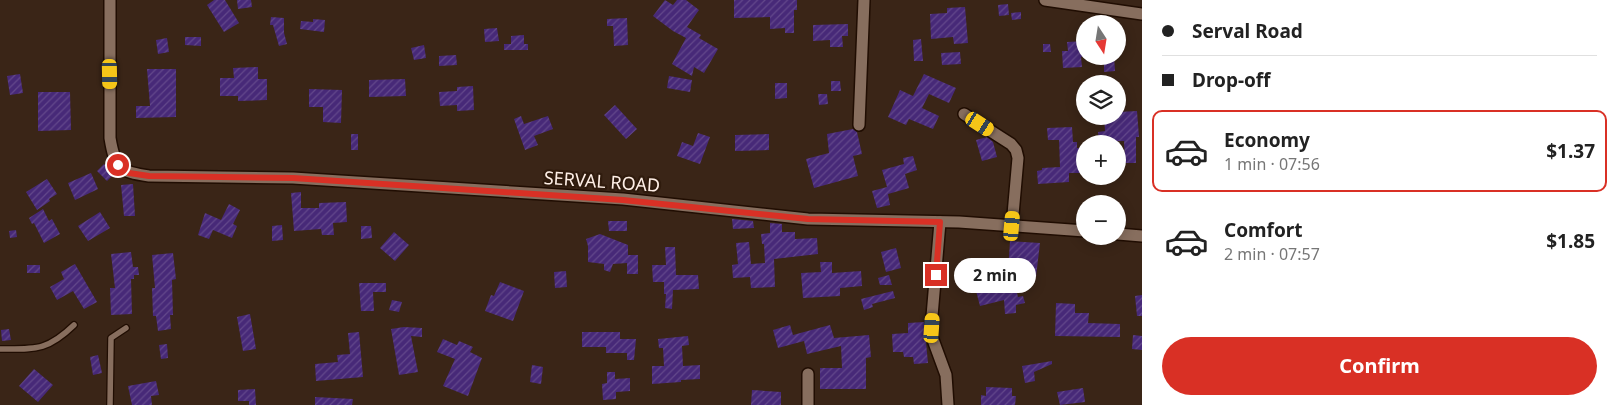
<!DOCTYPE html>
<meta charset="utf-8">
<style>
:root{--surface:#fff;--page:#f6f6f6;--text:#222;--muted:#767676;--line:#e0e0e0;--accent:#d93025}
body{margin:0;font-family:"Noto Sans",sans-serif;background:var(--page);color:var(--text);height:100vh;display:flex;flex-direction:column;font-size:19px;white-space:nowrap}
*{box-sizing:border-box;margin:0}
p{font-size:16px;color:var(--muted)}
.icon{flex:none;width:28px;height:28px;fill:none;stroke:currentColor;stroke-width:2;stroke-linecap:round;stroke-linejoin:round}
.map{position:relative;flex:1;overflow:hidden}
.panel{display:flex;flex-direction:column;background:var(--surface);width:475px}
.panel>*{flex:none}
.top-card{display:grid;align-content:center;height:110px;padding:0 20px;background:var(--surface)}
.needle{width:32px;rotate:168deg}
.fabs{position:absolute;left:1076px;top:15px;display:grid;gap:10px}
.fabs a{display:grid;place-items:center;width:50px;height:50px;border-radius:50%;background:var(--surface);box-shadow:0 2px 12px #0003;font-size:25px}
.end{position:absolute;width:22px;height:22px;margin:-11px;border:6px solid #d93025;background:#fff;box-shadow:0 0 0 2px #fff}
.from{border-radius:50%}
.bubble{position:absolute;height:35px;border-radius:18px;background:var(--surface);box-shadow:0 2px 12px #0003;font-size:16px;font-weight:700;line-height:35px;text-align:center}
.car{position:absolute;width:15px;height:30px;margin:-15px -8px;border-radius:6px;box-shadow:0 0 4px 1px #0007;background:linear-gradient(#f5c518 24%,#345 0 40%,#f5c518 0 76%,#345 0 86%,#f5c518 0)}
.top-card b{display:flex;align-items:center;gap:18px;height:48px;font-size:19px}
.top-card b+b{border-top:1px solid var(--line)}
.top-card i{width:12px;height:12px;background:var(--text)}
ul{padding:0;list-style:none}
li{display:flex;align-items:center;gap:15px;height:82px;margin:0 10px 8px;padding:0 10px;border:2px solid transparent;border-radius:10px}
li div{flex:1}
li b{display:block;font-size:19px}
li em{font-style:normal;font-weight:700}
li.on{border-color:var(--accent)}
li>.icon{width:45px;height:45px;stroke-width:1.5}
.button{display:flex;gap:10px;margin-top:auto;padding:10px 20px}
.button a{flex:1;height:58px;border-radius:30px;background:var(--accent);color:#fff;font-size:20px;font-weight:700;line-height:58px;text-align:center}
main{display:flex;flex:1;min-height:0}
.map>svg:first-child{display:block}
.building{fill:url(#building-hatch)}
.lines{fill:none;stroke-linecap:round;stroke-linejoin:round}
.lane-casing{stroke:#200d02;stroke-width:8}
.street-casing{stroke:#200d02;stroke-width:14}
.lane{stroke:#876e5e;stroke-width:5.5}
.street{stroke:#876e5e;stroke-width:11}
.route{stroke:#d93025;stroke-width:6}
.labels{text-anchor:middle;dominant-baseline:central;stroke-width:4.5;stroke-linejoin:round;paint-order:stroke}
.street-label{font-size:18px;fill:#feefe6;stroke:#2f1b0d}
</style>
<main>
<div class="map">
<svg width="1142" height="405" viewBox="0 0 1142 405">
<defs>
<pattern id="building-hatch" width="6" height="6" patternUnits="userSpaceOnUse" patternTransform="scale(1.25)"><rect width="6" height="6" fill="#472978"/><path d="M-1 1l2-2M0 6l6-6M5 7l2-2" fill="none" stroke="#63488b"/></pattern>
</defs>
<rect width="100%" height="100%" fill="#3a2517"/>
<g class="building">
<polygon points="214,0 225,0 239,23 224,32 207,5"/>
<polygon points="237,0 251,0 252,7 238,9"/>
<polygon points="665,0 673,5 677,0 686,0 699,10 687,27 701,35 699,38 718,49 704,73 694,67 692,76 672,64 686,38 673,31 653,16"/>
<polygon points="734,0 797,0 797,10 794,10 794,33 785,33 785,28 770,29 770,17 734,18"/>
<polygon points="1008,4 1009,15 999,16 998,5"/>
<polygon points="965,7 968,43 954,44 953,37 931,39 930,14 947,13 947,8"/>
<polygon points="1021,12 1021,19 1012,20 1011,13"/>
<polygon points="271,17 284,18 284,33 287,44 279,46 273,25 270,25"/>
<polygon points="627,18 628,45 614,46 613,26 607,26 607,19"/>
<polygon points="313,19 325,20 324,32 300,29 301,21 313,22"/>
<polygon points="848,24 848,36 842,36 843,47 830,47 830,40 813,41 813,25"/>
<polygon points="497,28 499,41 485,42 484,29"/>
<polygon points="524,35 524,44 528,44 528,50 504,50 504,44 511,44 511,36"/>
<polygon points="185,37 201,37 201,46 185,45"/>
<polygon points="167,38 169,52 158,54 156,40"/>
<polygon points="921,39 923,61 914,61 913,40"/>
<polygon points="1085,41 1085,56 1081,57 1082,67 1063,68 1062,51 1068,51 1067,42"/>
<polygon points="1043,44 1050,44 1051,52 1043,52"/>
<polygon points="424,45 426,58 414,60 411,48"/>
<polygon points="960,52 961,64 942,65 941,53"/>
<polygon points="456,55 457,65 439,66 439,56"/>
<polygon points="1104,56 1114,56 1115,71 1104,72"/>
<polygon points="258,67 258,79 267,79 267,100 238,101 238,96 220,96 220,78 234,78 233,68"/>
<polygon points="147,69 176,69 176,117 136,118 136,106 150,106"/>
<polygon points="20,74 23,93 10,95 7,76"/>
<polygon points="924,74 956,88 949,103 929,94 922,108 939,116 933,129 909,119 906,125 888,117 900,90 913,96"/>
<polygon points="669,76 692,80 690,92 667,88"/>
<polygon points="405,79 406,96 369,97 369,80"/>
<polygon points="831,81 840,81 841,91 831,91"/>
<polygon points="775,83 787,83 787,98 775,99"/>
<polygon points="473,86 474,110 457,111 457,105 440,106 439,92 457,91 457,87"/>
<polygon points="309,89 342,90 341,123 323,122 323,107 309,107"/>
<polygon points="38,92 70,92 71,130 38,131"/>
<polygon points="818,94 827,94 828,104 819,105"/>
<polygon points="615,105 637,129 626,139 604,115"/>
<polygon points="1137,111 1139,137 1136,137 1136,163 1125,163 1124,141 1099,142 1098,132 1105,131 1104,116 1118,116 1118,112"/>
<polygon points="521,116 524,124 548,116 553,129 534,136 538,145 525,150 514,119"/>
<polygon points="1072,127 1073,142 1077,142 1077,148 1085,148 1085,173 1069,173 1069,182 1038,184 1037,171 1042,170 1042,168 1060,167 1059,140 1048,140 1047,128"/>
<polygon points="853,129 857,132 862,154 853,156 858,176 814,188 806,159 829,153 827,134"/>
<polygon points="698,133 710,137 700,164 677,156 682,142 693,146"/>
<rect x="351" y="134" width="7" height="16"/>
<polygon points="769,134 769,150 735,151 735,135"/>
<polygon points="987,137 993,142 997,157 982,161 976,140"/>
<polygon points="913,156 917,170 905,174 909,188 888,194 890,205 877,208 872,191 887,187 882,170 904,164 903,158"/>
<polygon points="104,164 114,174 107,181 97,171"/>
<polygon points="91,173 98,189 75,200 68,183"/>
<polygon points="47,179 57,194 49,199 50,201 37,210 26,192"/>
<polygon points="133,184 135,216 124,216 121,185"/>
<polygon points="301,192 301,208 319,208 319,203 346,202 347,222 333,223 334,235 322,235 321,229 294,231 291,193"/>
<polygon points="229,204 240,210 233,224 237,226 232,238 213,230 209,239 198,235 205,213 221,220"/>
<polygon points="43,209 49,221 52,219 60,234 44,243 34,223 32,224 29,218"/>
<polygon points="100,212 110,228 88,241 78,226"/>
<polygon points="732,219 753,221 754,228 733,229"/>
<polygon points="608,221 627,221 627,231 609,231"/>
<polygon points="770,223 782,224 782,232 795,232 795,239 817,238 818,254 774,259 775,287 751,288 750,277 733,278 732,265 738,264 736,243 749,242 751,264 765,263 764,244 762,244 761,234 770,233"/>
<polygon points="282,225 283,240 272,241 272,226"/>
<polygon points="361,226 371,226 372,238 361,239"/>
<polygon points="16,230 17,237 10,238 9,231"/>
<polygon points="394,232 409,245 395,261 380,248"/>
<polygon points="600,234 628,245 628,255 638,255 638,274 627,274 627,263 613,264 610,272 604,270 604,264 588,262 588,246 586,239"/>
<polygon points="1010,241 1040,243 1036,277 1013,276 1018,297 1023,296 1025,303 1016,305 1016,313 1005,314 1004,300 980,306 976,291 1002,284 999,273 1008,271"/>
<polygon points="665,247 675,247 676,275 698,275 699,289 673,290 672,309 665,308 666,294 664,294 664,282 653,282 652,265 666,265"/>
<polygon points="896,248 901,268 886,272 881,252"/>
<polygon points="131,252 133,267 138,267 139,275 134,275 134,279 131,279 132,314 111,315 110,288 115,288 111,254"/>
<polygon points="173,253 176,279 172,280 173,315 170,315 171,329 158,331 156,316 153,316 152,288 155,288 152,255"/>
<polygon points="820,262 832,262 832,273 861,271 862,286 840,288 840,296 803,298 801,273 821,272"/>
<polygon points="75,264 97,302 84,309 73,291 57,300 50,287 64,279 61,272"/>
<rect x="27" y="265" width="13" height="8"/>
<polygon points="566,271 567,287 555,288 554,272"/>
<polygon points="889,275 892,285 880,285 878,278"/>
<polygon points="500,282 524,291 513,321 485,311 491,295 494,296"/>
<polygon points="359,283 386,283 386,292 373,292 374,311 361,311"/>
<polygon points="893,291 895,298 872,304 873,307 864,310 861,299"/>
<polygon points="1142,295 1142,316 1137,316 1135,296"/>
<polygon points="392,300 402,302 399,312 389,310"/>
<polygon points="1056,303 1075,304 1075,313 1089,313 1088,323 1120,324 1120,337 1055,336"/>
<polygon points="250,314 256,349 243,351 237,317"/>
<polygon points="924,322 928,363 914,364 913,357 904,357 903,352 893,352 892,334 908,333 908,323"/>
<polygon points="790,325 793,335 830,325 834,338 869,335 871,357 866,358 866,389 820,389 820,368 842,368 841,346 807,354 804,341 778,348 773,330"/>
<polygon points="404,327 422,328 422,337 411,336 418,372 399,375 391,329"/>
<polygon points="9,329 11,340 2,341 1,330"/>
<polygon points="359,332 363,377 316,381 315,364 338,362 337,355 350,354 348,333"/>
<polygon points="582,332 620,332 620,339 636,339 634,360 627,360 627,353 606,353 606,347 582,347"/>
<polygon points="1133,335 1142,336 1142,350 1132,349"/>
<polygon points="688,336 689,345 682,346 683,366 700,365 700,379 681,380 681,382 652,384 652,366 664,366 663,348 659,348 658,339"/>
<polygon points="443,339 457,345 459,341 473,347 470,352 482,358 468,396 443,386 455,359 437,352"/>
<polygon points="167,344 168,358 161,359 159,345"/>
<polygon points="98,355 102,373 93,375 90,357"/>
<polygon points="1052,361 1052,364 1034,372 1035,381 1025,383 1022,366"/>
<polygon points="532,365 543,367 541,384 530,382"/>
<polygon points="34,369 53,385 38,402 19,386"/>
<polygon points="607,372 615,372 615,379 630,378 630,391 616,392 616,399 603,400 602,384 607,383"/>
<polygon points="156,381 159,395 151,396 152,405 132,405 128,386"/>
<polygon points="986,387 1012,388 1012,396 1016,396 1015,405 981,405 981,395 986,396"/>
<polygon points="1083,388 1085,402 1060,405 1057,392"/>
<polygon points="255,389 256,405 249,405 249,401 238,401 238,390"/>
<polygon points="752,390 781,392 781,405 751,405"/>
<polygon points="315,397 353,399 352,405 315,405"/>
</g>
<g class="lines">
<g class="lane-casing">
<g id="lane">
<path d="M0,349c36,0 47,2 74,-24"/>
<polyline points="110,405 111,338 126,328"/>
</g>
</g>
<g class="street-casing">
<g id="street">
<path d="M110,0v138c5,30 9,34 39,38l144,2 330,21 185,20 151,3 126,9"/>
<polyline points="1045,0 1142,14"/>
<polyline points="964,114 1011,144 1016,150 1018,158 1012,226"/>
<polyline points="859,125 864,0"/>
<polyline points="940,222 931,328 932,337 946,375 948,405"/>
<polyline points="1118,234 1142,236"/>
<polyline points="808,374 808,405"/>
</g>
</g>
<use href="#lane" class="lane"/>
<use href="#street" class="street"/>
</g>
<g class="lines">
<polyline class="route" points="118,165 129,173 149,176 293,178 623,200 808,219 940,222 936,275"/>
</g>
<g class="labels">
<g class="street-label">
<text transform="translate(602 181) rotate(4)">SERVAL ROAD</text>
</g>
</g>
</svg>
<div class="fabs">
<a><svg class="needle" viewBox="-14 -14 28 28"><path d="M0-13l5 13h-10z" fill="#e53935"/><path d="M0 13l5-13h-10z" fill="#767676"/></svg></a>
<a><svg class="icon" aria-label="layers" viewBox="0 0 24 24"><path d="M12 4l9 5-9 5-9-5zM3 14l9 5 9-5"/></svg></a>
<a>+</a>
<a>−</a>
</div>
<i class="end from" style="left:118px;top:165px"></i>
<i class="end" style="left:936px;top:275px"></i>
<div class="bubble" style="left:954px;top:258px;width:82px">2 min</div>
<i class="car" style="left:110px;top:74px;rotate:179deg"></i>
<i class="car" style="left:980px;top:124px;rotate:123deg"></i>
<i class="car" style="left:1012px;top:226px;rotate:5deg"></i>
<i class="car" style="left:932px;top:328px;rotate:4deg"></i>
</div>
<section class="panel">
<div class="top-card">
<b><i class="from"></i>Serval Road</b>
<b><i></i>Drop-off</b>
</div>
<ul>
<li class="on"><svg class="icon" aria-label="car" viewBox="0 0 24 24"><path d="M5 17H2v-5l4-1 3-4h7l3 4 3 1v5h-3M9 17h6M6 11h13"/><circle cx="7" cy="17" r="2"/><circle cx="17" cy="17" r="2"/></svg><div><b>Economy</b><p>1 min · 07:56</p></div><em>$1.37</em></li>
<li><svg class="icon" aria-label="car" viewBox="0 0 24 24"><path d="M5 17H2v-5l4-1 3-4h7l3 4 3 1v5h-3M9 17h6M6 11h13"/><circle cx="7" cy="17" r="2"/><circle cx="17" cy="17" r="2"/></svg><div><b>Comfort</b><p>2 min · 07:57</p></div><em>$1.85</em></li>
</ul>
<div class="button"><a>Confirm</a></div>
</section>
</main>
